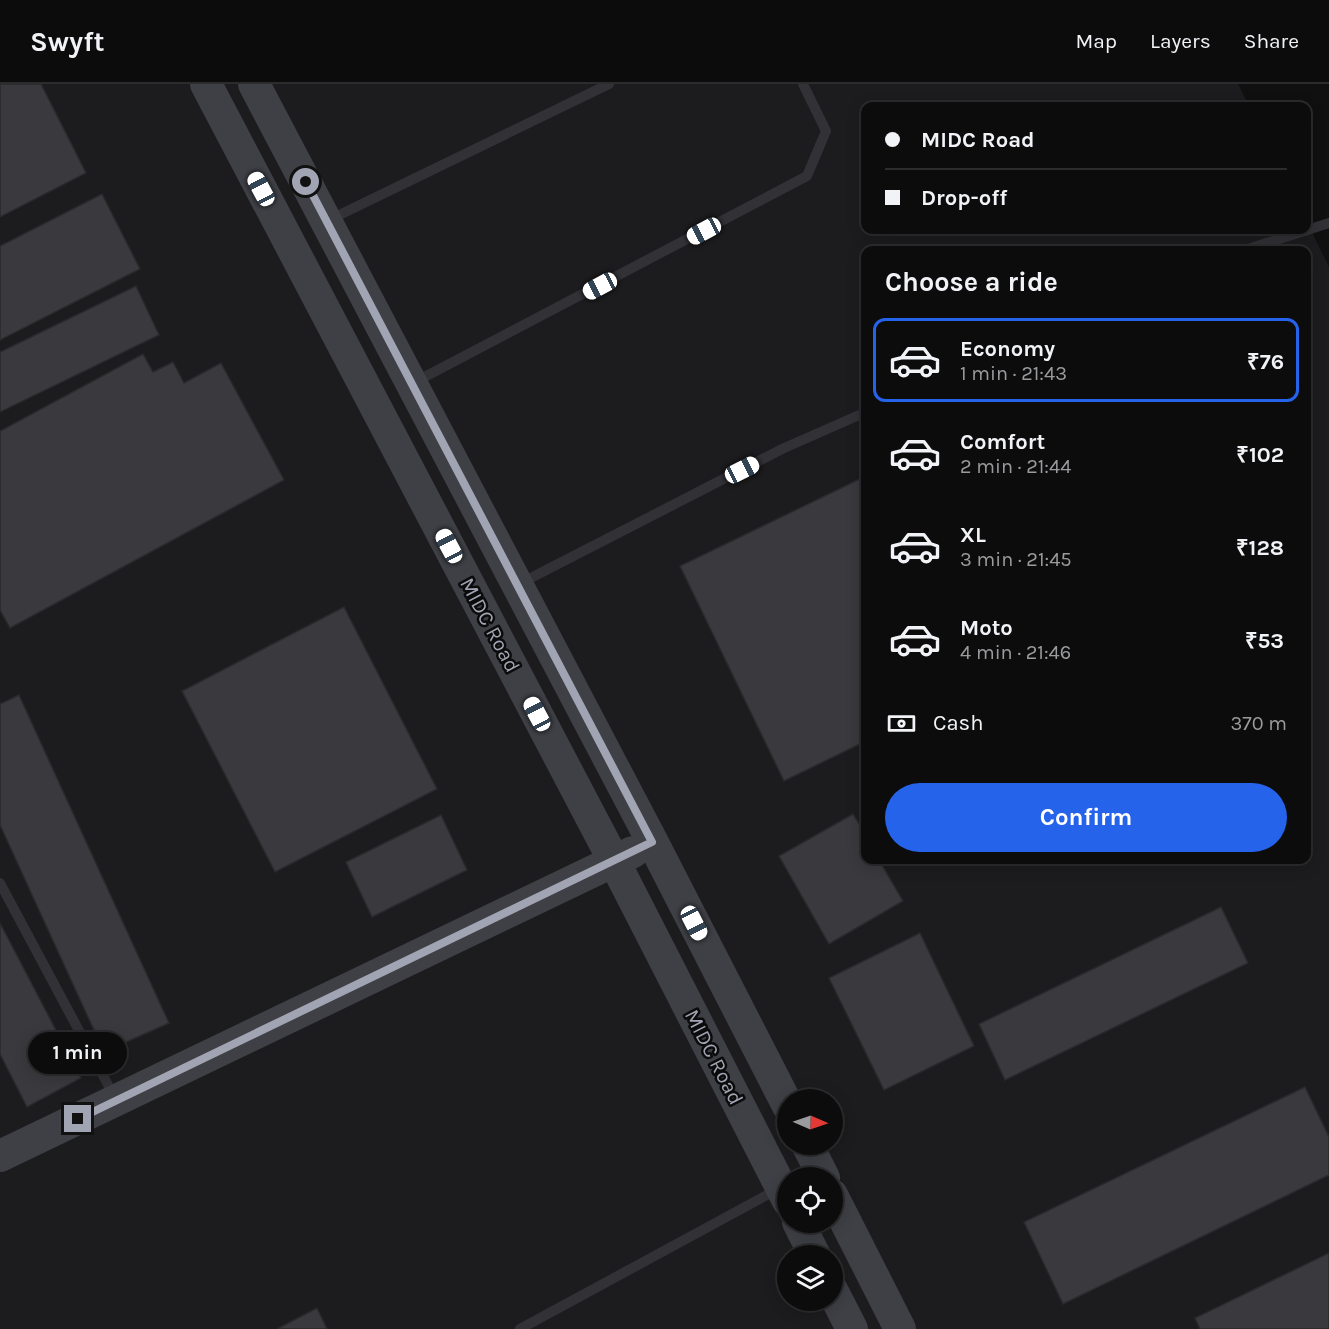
<!DOCTYPE html>
<meta charset="utf-8">
<style>
:root{--surface:#0c0c0d;--page:#1a1a1b;--text:#f1f3f6;--muted:#9a9b9d;--line:#2c2c2e;--accent:#2563eb}
body{margin:0;font-family:Karla,sans-serif;background:var(--page);color:var(--text);height:100vh;display:flex;flex-direction:column;font-size:22px;white-space:nowrap}
*{box-sizing:border-box;margin:0}
p{font-size:20px;color:var(--muted)}
.icon{flex:none;width:33px;height:33px;fill:none;stroke:currentColor;stroke-width:2;stroke-linecap:round;stroke-linejoin:round}
.map{position:relative;flex:1;overflow:hidden}
.side{position:absolute;left:861px;top:162px;width:450px;height:618px;display:flex;flex-direction:column;background:var(--surface);border-radius:12px;box-shadow:0 3px 15px #0003,0 0 0 2px var(--line)}
.side>*{flex:none}
.top-card{position:absolute;left:861px;top:18px;width:450px;height:132px;border-radius:12px;box-shadow:0 3px 15px #0003,0 0 0 2px var(--line);display:grid;align-content:center;height:132px;padding:0 24px;background:var(--surface)}
.needle{width:39px;rotate:92deg}
.tools{position:absolute;left:777px;top:1005px;display:grid;gap:12px}
.tools a{display:grid;place-items:center;width:66px;height:66px;border-radius:50%;background:var(--surface);box-shadow:0 3px 15px #0003,0 0 0 2px var(--line);font-size:30px}
.end{position:absolute;width:27px;height:27px;margin:-14px;border:8px solid #a1a4b2;background:#111;box-shadow:0 0 0 3px #111}
.from{border-radius:50%}
.bubble{position:absolute;height:42px;border-radius:21px;background:var(--surface);box-shadow:0 3px 15px #0003,0 0 0 2px var(--line);font-size:20px;font-weight:700;line-height:42px;text-align:center}
.car{position:absolute;width:18px;height:36px;margin:-18px -9px;border-radius:8px;box-shadow:0 0 4px 2px #0007;background:linear-gradient(#fff 24%,#345 0 40%,#fff 0 76%,#345 0 86%,#fff 0)}
.top-card b{display:flex;align-items:center;gap:21px;height:57px;font-size:22px}
.top-card b+b{border-top:2px solid var(--line)}
.top-card i{width:15px;height:15px;background:var(--text)}
ul{padding:0;list-style:none}
li{display:flex;align-items:center;gap:18px;height:84px;margin:0 12px 9px;padding:0 12px;border:3px solid transparent;border-radius:12px}
li div{flex:1}
li b{display:block;font-size:22px}
li em{font-style:normal;font-weight:700}
li.selected{border-color:var(--accent)}
li>.icon{width:54px;height:54px;stroke-width:1.5}
h2{padding:0 24px;font-size:27px;line-height:72px}
.pay{display:flex;align-items:center;gap:15px;height:66px;padding:0 24px;font-size:22px}
.pay p{margin-inline-start:auto}
.primary-button{display:flex;gap:12px;margin-top:auto;padding:12px 24px}
.primary-button a{flex:1;height:69px;border-radius:36px;background:var(--accent);color:#fff;font-size:24px;font-weight:700;line-height:69px;text-align:center}
header{display:flex;align-items:center;gap:36px;box-sizing:border-box;height:84px;padding:0 30px;background:var(--surface);border-bottom:2px solid var(--line)}
header strong{font-size:28px}
nav{display:flex;gap:33px;margin-inline-start:auto;font-size:21px}
.map>svg:first-child{display:block}
.built{fill:#1c1c1e;fill-rule:evenodd}
.building{fill:#3a3a3e;stroke:#2a2a2d;stroke-width:1.5}
.lines{fill:none;stroke-linecap:round;stroke-linejoin:round}
.lane{stroke:#313136;stroke-width:10}
.secondary{stroke:#3f4046;stroke-width:32}
.route{stroke:#a1a4b2;stroke-width:8}
.labels{text-anchor:middle;dominant-baseline:central;stroke-width:5;stroke-linejoin:round;paint-order:stroke}
.street-label{font-size:21px;fill:#a1a4b2;stroke:#0b0b0c}
</style>
<header>
<strong>Swyft</strong>
<nav><a>Map</a><a>Layers</a><a>Share</a></nav>
</header>
<div class="map">
<svg width="1329" height="1245" viewBox="0 0 1329 1245">
<rect width="100%" height="100%" fill="#101011"/>
<path class="built" d="M0,0h1238l11,22h-383v124h440l1,-8 22,45v1062h-1329zM866,166h440v610h-440zM788,1016h44v44h-44zM788,1094h44v44h-44zM788,1172h44v44h-44z"/>
<g class="building">
<polygon points="0,0 41,0 86,89 0,133"/>
<polygon points="102,110 140,185 0,256 0,162"/>
<polygon points="136,202 159,251 0,328 0,268"/>
<polygon points="143,270 153,288 173,278 184,299 221,279 284,396 10,544 0,526 0,347"/>
<polygon points="866,392 866,657 784,697 680,482"/>
<polygon points="344,523 437,705 275,788 182,607"/>
<polygon points="19,611 169,939 104,968 0,741 0,620"/>
<polygon points="853,730 866,751 866,776 879,776 903,817 829,860 779,772"/>
<polygon points="441,731 467,786 372,833 346,778"/>
<polygon points="1221,823 1248,879 1005,996 979,940"/>
<polygon points="0,839 81,994 27,1023 0,970"/>
<polygon points="920,849 974,962 884,1006 829,894"/>
<polygon points="1305,1003 1329,1053 1329,1091 1063,1220 1024,1138"/>
<polygon points="1329,1169 1329,1245 1200,1245 1195,1234"/>
<polygon points="317,1224 327,1245 277,1245"/>
</g>
<g class="lines">
<g class="lane">
<polyline points="329,136 609,0"/>
<polyline points="1245,166 1329,139"/>
<polyline points="413,299 807,92 826,47 803,0"/>
<polyline points="519,500 782,365 866,328"/>
<polyline points="0,799 115,1014"/>
<polyline points="520,1245 778,1105"/>
</g>
<g class="secondary">
<polyline points="206,0 614,777 788,1117"/>
<polyline points="254,0 652,757 788,1022"/>
<polyline points="807,1060 824,1094"/>
<polyline points="0,1072 633,768"/>
<polyline points="832,1111 900,1245"/>
<polyline points="798,1138 815,1172"/>
<polyline points="832,1206 852,1245"/>
</g>
</g>
<g class="lines">
<polyline class="route" points="78,1035 652,758 306,98"/>
</g>
<g class="labels">
<g class="street-label">
<text transform="translate(490 541) rotate(62)">MIDC Road</text>
<text transform="translate(714 973) rotate(63)">MIDC Road</text>
</g>
</g>
</svg>
<div class="tools">
<a><svg class="needle" viewBox="-14 -14 28 28"><path d="M0-13l5 13h-10z" fill="#e53935"/><path d="M0 13l5-13h-10z" fill="#9a9b9d"/></svg></a>
<a><svg class="icon" aria-label="locate" viewBox="0 0 24 24"><circle cx="12" cy="12" r="6"/><path d="M12 2v4M12 18v4M2 12h4M18 12h4"/></svg></a>
<a><svg class="icon" aria-label="layers" viewBox="0 0 24 24"><path d="M12 4l9 5-9 5-9-5zM3 14l9 5 9-5"/></svg></a>
</div>
<i class="end from" style="left:306px;top:98px"></i>
<i class="end" style="left:78px;top:1035px"></i>
<div class="bubble" style="left:28px;top:948px;width:99px">1 min</div>
<i class="car" style="left:261px;top:105px;rotate:332deg"></i>
<i class="car" style="left:704px;top:147px;rotate:242deg"></i>
<i class="car" style="left:600px;top:202px;rotate:242deg"></i>
<i class="car" style="left:742px;top:386px;rotate:63deg"></i>
<i class="car" style="left:449px;top:462px;rotate:332deg"></i>
<i class="car" style="left:537px;top:630px;rotate:332deg"></i>
<i class="car" style="left:694px;top:839px;rotate:153deg"></i>
<div class="top-card">
<b><i class="from"></i>MIDC Road</b>
<b><i></i>Drop-off</b>
</div>
<section class="side">
<h2>Choose a ride</h2>
<ul>
<li class="selected"><svg class="icon" aria-label="car" viewBox="0 0 24 24"><path d="M5 17H2v-5l4-1 3-4h7l3 4 3 1v5h-3M9 17h6M6 11h13"/><circle cx="7" cy="17" r="2"/><circle cx="17" cy="17" r="2"/></svg><div><b>Economy</b><p>1 min · 21:43</p></div><em>₹76</em></li>
<li><svg class="icon" aria-label="car" viewBox="0 0 24 24"><path d="M5 17H2v-5l4-1 3-4h7l3 4 3 1v5h-3M9 17h6M6 11h13"/><circle cx="7" cy="17" r="2"/><circle cx="17" cy="17" r="2"/></svg><div><b>Comfort</b><p>2 min · 21:44</p></div><em>₹102</em></li>
<li><svg class="icon" aria-label="car" viewBox="0 0 24 24"><path d="M5 17H2v-5l4-1 3-4h7l3 4 3 1v5h-3M9 17h6M6 11h13"/><circle cx="7" cy="17" r="2"/><circle cx="17" cy="17" r="2"/></svg><div><b>XL</b><p>3 min · 21:45</p></div><em>₹128</em></li>
<li><svg class="icon" aria-label="car" viewBox="0 0 24 24"><path d="M5 17H2v-5l4-1 3-4h7l3 4 3 1v5h-3M9 17h6M6 11h13"/><circle cx="7" cy="17" r="2"/><circle cx="17" cy="17" r="2"/></svg><div><b>Moto</b><p>4 min · 21:46</p></div><em>₹53</em></li>
</ul>
<div class="pay"><svg class="icon" aria-label="cash" viewBox="0 0 24 24"><path d="M3 7h18v10H3z"/><circle cx="12" cy="12" r="2"/></svg>Cash<p>370 m</p></div>
<div class="primary-button"><a>Confirm</a></div>
</section>
</div>
